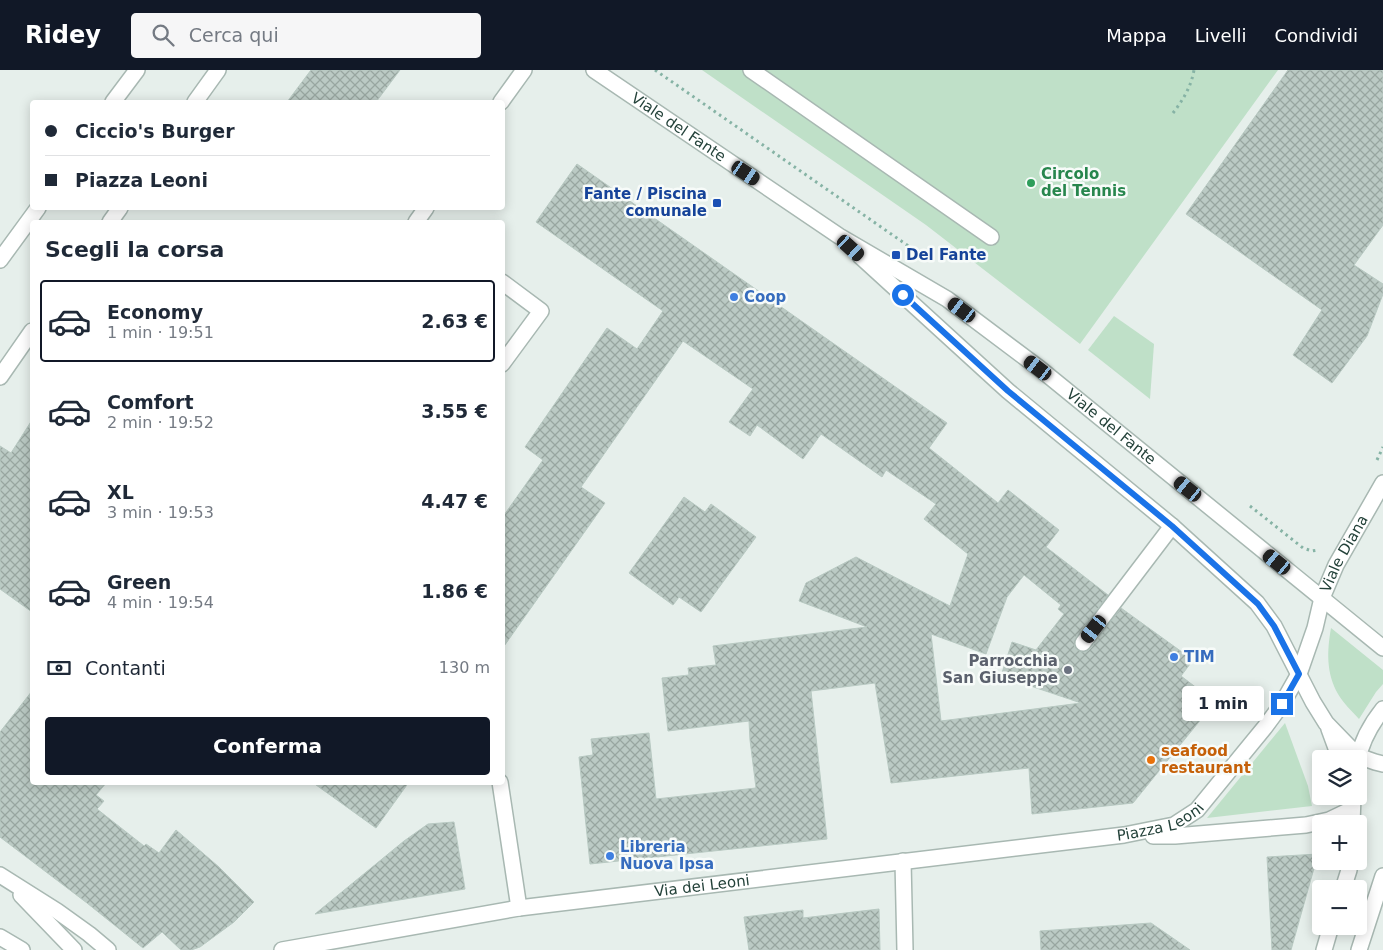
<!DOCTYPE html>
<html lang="it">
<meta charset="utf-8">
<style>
:root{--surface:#fff;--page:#f6f6f7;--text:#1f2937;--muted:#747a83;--line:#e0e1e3;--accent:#111827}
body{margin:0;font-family:"DejaVu Sans",sans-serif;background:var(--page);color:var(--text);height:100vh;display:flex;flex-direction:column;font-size:19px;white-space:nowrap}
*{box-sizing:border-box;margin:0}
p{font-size:16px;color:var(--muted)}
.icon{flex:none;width:28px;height:28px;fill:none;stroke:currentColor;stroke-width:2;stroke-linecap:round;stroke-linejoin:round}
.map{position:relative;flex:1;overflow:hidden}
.details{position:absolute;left:30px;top:150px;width:475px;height:565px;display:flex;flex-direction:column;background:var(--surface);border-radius:5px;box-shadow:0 2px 12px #0003}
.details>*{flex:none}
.banner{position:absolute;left:30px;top:30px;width:475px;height:110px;border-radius:5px;box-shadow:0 2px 12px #0003;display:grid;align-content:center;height:110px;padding:0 15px;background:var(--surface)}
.tools{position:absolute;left:1312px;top:680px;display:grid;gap:10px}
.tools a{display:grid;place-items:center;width:55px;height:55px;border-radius:5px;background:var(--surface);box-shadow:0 2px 12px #0003;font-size:25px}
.end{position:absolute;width:22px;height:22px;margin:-11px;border:6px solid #1a73e8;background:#fff;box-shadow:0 0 0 2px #fff}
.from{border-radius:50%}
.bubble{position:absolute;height:35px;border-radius:5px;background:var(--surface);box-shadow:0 2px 12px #0003;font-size:16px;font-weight:800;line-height:35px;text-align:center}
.car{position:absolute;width:15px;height:30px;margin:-15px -8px;border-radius:6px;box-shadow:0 0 4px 1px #0007;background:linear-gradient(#222 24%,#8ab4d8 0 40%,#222 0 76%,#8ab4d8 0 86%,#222 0)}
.banner b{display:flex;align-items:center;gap:18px;height:48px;font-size:19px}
.banner b+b{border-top:1px solid var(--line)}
.banner i{width:12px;height:12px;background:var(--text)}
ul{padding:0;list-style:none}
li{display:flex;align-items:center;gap:15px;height:82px;margin:0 10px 8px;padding:0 5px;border:2px solid transparent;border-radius:5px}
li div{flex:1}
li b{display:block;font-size:19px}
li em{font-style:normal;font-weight:800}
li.current{border-color:var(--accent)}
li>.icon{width:45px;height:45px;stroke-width:1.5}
h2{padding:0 15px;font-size:22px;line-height:60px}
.pay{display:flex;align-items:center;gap:12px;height:55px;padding:0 15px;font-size:19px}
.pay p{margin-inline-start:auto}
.action{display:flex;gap:10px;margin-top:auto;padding:10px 15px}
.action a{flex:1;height:58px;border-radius:5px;background:var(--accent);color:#fff;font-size:20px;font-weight:800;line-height:58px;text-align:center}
header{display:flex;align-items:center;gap:30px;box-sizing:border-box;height:70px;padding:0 25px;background:var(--accent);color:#fff}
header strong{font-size:24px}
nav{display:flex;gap:28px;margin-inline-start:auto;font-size:18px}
.search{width:350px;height:45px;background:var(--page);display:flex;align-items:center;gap:12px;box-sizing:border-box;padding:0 18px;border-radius:5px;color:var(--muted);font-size:19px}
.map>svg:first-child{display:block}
.grass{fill:#bfe0c8}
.building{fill:url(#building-cross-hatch);stroke:#b8c9c2;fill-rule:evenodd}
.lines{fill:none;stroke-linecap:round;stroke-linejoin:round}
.service-casing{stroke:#a8b8b2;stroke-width:18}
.minor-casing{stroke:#a8b8b2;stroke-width:18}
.tertiary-casing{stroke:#a8b8b2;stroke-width:18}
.path{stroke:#86b3a5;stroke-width:3;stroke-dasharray:2.5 4;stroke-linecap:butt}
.service{stroke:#fff;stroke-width:15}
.minor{stroke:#fff;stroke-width:15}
.tertiary{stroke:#fff;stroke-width:15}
.route{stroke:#1a73e8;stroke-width:6}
.leisure-dot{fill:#2e9e5b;stroke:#f7fbf9;stroke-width:2}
.transit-dot{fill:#1a4fb4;stroke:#f7fbf9;stroke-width:2}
.shop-dot{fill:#3f7fe0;stroke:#f7fbf9;stroke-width:2}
.worship-dot{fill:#6b7280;stroke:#f7fbf9;stroke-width:2}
.food-dot{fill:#e8710a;stroke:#f7fbf9;stroke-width:2}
.labels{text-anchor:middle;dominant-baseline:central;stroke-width:5;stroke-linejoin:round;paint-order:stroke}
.street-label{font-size:15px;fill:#24423a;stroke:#f7fbf9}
.leisure-label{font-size:15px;font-weight:bold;fill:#27864d;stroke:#f7fbf9;text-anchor:start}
.transit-label{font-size:15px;font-weight:bold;fill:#164399;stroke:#f7fbf9;text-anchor:end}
.shop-label{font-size:15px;font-weight:bold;fill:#366cbe;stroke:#f7fbf9;text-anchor:start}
.worship-label{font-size:15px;font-weight:bold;fill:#5b616d;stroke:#f7fbf9;text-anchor:end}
.food-label{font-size:15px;font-weight:bold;fill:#c56008;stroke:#f7fbf9;text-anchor:start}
</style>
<header>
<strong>Ridey</strong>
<div class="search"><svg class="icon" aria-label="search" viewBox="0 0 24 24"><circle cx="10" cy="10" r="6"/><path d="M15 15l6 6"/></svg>Cerca qui</div>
<nav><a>Mappa</a><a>Livelli</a><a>Condividi</a></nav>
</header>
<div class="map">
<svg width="1383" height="880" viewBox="0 0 1383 880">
<defs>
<pattern id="building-cross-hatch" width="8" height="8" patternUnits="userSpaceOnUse" patternTransform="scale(1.25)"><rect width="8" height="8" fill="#bbcac4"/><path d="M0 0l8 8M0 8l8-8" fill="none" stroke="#98a6a0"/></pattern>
</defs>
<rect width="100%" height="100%" fill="#e6efeb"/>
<g class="grass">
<polygon points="702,0 1278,0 1080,274 926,155"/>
<polygon points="1114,246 1154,274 1150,329 1088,280"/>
<path d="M1331,558l52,42v14l-7,8 -17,27c-7,-8 -16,-16 -21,-25 -12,-21 -11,-43 -7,-66z"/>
<polygon points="1285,653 1308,716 1312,736 1207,748"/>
</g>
<g class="building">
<polygon points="311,0 400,0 376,32 287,32"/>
<polygon points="1288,0 1383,0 1383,155 1354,195 1383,214 1383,224 1367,266 1332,313 1293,285 1322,240 1186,144"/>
<path d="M577,94l370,259 -18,25 69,55 10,-13 51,40 -13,17 62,48 -32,42 -2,5 1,5 2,3 5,2 5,-1 3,-2 31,-41 72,52 -12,16 34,26 -82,101 -101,11 -3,-46 -138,15 -16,-100 -64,8 16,148 -237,25 -11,-107 14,-2 -2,-16 58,-6 7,66 100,-11 -6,-48 -1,-19 -81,10 -6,-53 27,-3 -1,-7 28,-3 -3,-19 154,-19 -68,-26 7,-18 50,-26 94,49 18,-52 -44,-35 12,-15 -50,-34 -4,7 -61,-43 -18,25 -46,-34 -7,11 -21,-14 24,-33 -70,-48 -102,146 24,16 -103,146v-131l41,-58 -18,-13 82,-119 30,21 26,-38 -127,-89zM1024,505l37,30 -3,4 6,5 -28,36 -24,-8 -11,34 80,27 -140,18 -10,-87 55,20 21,-57z"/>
<polygon points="32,350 32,542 0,519 0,376 11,383"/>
<polygon points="684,427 705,442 711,434 756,467 701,542 679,527 673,535 629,503"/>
<polygon points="32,621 32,712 107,712 96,725 104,731 97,739 144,776 146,774 159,783 176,760 219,797 254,832 234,852 200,877 191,880 181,880 162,862 143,878 87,833 0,767 0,662"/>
<polygon points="312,712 409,712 376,758"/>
<polygon points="454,752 465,819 315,844 404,771 428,754"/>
<polygon points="1318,784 1291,880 1272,880 1267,787"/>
<polygon points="879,839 880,880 749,880 744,847 803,840 803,848"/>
<polygon points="1151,853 1190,880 1041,880 1040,861"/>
</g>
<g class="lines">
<g class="service-casing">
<g id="service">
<polyline points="751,0 991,167"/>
<polyline points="1083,573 1172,456"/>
</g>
</g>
<g class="minor-casing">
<g id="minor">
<polyline points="113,32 137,0"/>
<polyline points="195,32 218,0"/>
<polyline points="501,32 524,0"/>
<polyline points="110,152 120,138"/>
<polyline points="416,152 426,138"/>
<polyline points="0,190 38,138"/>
<polyline points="502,212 541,241 502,294"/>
<polyline points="0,307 32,261"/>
<polyline points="500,712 519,838"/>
<polyline points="1153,766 1175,766 1306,755 1329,750 1352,739"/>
<polyline points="903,791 905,880"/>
<polyline points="0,805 57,841 89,864 108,880"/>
<polyline points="21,825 74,880"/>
<path id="s1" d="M282,880l237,-42 605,-73 50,-10 23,-15 68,-83 17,-23 17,-30"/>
</g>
</g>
<g class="tertiary-casing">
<g id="tertiary">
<path id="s2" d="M594,0l245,166 108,63 92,69 344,280"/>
<polyline points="860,186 1008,321 1172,456 1257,533 1274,556 1313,632 1326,653 1358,686 1375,692 1383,694"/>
<path id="s3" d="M1299,604l16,-46 7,-30 14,-33 47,-82"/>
<polyline points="1329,659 1340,689"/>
<path d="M1358,689c4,-19 13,-35 25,-50"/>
<polyline points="1352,754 1353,726"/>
<polyline points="1343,819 1349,800 1350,791"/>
<polyline points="0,867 22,880"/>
<polyline points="1324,880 1331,856"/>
<polyline points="1359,880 1383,806"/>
</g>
</g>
<g class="path">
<polyline points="655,0 917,182"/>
<path d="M1173,43c10,-13 18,-26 21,-43"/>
<polyline points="1377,390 1383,377"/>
<polyline points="1250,436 1303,478 1312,481 1318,480"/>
</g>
<use href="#service" class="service"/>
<use href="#minor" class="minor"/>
<use href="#tertiary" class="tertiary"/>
</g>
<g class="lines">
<polyline class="route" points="903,225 1008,321 1172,456 1258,534 1274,556 1299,604 1282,634"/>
</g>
<circle class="leisure-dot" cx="1031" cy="113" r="5"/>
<g class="transit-dot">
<rect x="712" y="128" width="10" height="10" rx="2.5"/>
<rect x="891" y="180" width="10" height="10" rx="2.5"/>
</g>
<g class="shop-dot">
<circle cx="734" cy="227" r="5"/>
<circle cx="1174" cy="587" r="5"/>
<circle cx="610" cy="786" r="5"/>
</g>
<circle class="worship-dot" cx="1068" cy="600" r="5"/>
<circle class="food-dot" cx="1151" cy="690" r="5"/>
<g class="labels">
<g class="street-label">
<text stroke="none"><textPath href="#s2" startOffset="102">Viale del Fante</textPath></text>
<text stroke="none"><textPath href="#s2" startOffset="629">Viale del Fante</textPath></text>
<text stroke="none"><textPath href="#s3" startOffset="129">Viale Diana</textPath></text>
<text stroke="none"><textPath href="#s1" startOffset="889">Piazza Leoni</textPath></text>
<text stroke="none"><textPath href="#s1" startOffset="425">Via dei Leoni</textPath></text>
</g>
<g class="leisure-label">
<text x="1041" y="104">Circolo<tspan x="1041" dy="17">del Tennis</tspan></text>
</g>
<g class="transit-label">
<text x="707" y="124">Fante / Piscina<tspan x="707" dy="17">comunale</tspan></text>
<text x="906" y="185" text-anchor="start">Del Fante</text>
</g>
<g class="shop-label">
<text x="744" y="227">Coop</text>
<text x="1184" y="587">TIM</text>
<text x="620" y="777">Libreria<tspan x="620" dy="17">Nuova Ipsa</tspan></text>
</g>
<g class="worship-label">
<text x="1058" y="591">Parrocchia<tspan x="1058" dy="17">San Giuseppe</tspan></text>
</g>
<g class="food-label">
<text x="1161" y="681">seafood<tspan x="1161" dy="17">restaurant</tspan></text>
</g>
</g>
</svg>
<div class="tools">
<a><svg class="icon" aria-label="layers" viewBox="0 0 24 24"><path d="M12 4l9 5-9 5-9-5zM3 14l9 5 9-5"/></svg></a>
<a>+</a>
<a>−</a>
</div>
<i class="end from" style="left:903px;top:225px"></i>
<i class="end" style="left:1282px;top:634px"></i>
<div class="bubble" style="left:1182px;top:616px;width:82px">1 min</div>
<i class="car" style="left:746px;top:103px;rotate:124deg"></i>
<i class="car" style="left:851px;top:178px;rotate:132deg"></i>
<i class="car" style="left:962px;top:240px;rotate:307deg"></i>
<i class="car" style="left:1038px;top:298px;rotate:307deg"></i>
<i class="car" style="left:1188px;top:419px;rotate:309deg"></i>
<i class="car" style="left:1277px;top:492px;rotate:309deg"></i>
<i class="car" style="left:1094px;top:559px;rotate:218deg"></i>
<div class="banner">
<b><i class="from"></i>Ciccio's Burger</b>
<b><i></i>Piazza Leoni</b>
</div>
<section class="details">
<h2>Scegli la corsa</h2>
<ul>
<li class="current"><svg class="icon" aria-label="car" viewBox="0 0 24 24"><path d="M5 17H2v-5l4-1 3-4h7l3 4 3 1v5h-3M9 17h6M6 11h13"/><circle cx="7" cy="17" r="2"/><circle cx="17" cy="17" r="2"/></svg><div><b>Economy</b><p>1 min · 19:51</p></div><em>2.63 €</em></li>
<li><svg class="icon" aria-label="car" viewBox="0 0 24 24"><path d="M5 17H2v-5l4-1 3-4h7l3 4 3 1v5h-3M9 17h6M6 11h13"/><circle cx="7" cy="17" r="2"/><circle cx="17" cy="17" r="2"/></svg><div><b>Comfort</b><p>2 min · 19:52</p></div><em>3.55 €</em></li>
<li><svg class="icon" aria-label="car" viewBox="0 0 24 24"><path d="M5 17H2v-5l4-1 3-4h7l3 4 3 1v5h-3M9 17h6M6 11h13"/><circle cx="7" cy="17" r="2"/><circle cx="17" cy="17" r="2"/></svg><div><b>XL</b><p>3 min · 19:53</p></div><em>4.47 €</em></li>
<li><svg class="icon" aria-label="car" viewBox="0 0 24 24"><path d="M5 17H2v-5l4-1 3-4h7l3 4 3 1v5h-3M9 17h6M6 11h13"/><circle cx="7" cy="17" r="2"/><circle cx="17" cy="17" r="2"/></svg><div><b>Green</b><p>4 min · 19:54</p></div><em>1.86 €</em></li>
</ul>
<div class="pay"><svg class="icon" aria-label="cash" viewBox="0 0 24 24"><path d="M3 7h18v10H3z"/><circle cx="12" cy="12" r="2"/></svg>Contanti<p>130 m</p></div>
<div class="action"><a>Conferma</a></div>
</section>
</div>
